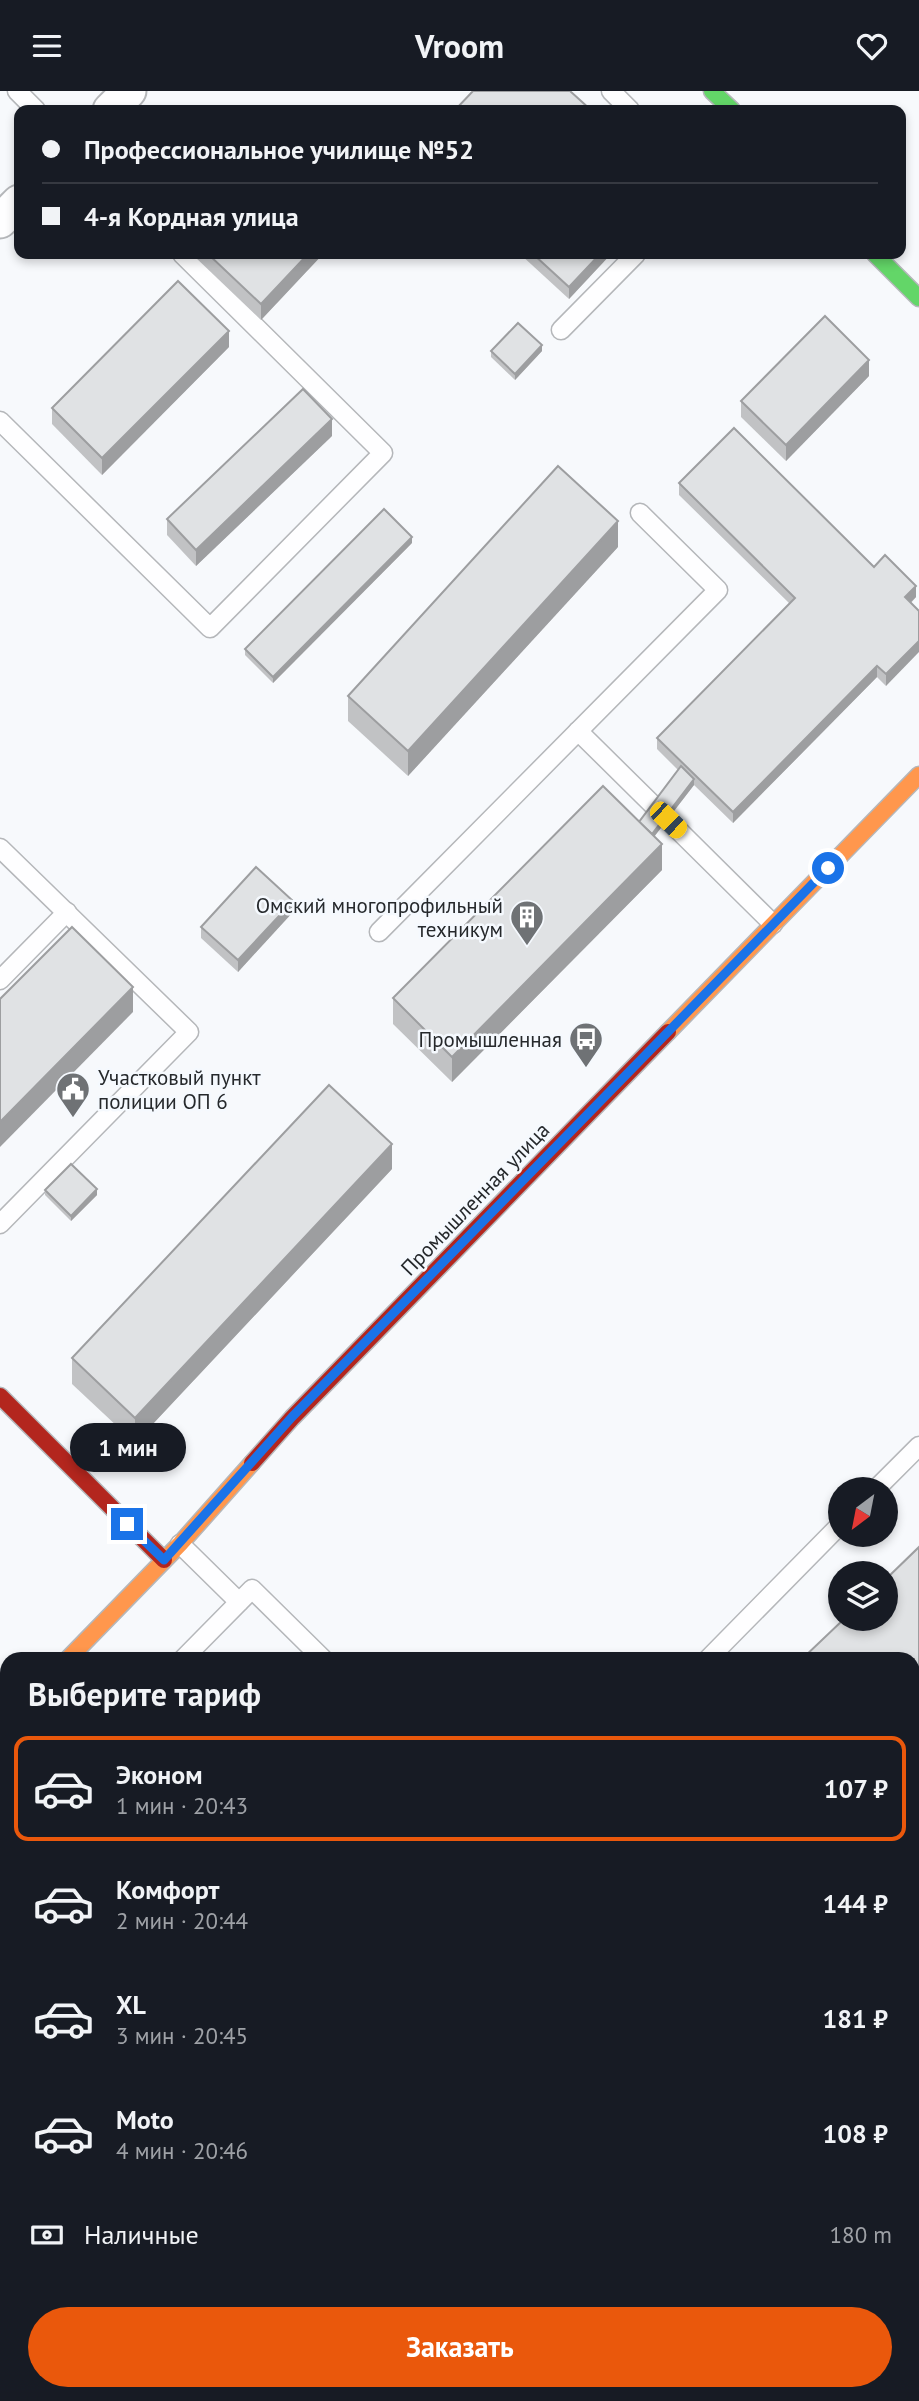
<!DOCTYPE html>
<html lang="ru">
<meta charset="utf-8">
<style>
:root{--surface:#171b24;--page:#242831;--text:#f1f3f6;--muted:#9ea1a6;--line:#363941;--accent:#ea580c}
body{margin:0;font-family:"PT Sans",sans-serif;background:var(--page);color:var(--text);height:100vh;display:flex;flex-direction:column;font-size:26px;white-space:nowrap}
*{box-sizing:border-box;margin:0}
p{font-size:23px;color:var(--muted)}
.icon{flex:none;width:38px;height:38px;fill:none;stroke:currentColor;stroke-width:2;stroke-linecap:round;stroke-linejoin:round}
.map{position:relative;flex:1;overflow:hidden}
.details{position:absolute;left:0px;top:1561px;width:920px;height:749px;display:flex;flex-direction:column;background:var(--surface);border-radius:21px 21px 0 0;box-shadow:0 4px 10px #0003}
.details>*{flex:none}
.banner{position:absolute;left:14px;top:14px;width:892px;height:154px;border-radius:14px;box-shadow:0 4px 10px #0003;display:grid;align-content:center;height:154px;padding:0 28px;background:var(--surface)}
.needle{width:46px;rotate:212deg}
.buttons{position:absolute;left:828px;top:1386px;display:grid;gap:14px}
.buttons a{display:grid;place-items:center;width:70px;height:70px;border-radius:50%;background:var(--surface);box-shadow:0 4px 10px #0003;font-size:35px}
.end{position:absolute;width:32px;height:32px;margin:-16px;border:9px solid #1a73e8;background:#fff;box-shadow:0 0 0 4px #fff}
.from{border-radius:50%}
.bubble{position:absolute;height:49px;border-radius:24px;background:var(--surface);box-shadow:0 4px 10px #0003;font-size:23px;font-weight:600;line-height:49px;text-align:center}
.car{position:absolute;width:21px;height:42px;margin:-21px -10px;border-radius:9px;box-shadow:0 0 5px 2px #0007;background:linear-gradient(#f5c518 24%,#345 0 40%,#f5c518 0 76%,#345 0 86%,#f5c518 0)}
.banner b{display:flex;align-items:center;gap:24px;height:66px;font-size:26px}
.banner b+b{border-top:2px solid var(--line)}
.banner i{width:18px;height:18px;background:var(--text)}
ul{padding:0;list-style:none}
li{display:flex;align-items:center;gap:21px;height:105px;margin:0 14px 10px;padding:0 14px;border:4px solid transparent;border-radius:14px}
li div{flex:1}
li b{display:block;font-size:26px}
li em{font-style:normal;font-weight:600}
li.active{border-color:var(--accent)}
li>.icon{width:63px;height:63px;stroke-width:1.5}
h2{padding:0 28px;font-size:32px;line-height:84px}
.pay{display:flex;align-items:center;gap:18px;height:77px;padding:0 28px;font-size:26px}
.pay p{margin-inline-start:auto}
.button{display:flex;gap:14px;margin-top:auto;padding:14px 28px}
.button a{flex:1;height:80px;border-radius:42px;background:var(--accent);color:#fff;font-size:28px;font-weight:600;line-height:80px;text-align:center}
header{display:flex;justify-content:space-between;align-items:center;height:91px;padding:0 28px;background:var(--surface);font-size:32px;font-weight:600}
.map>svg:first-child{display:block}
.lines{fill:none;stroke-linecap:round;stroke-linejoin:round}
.lane-casing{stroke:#b5b7ba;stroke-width:21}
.street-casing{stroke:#b5b7ba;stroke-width:37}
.fast-casing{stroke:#b5b7ba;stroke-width:19}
.slow-casing{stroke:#b5b7ba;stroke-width:19}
.jam-casing{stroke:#b5b7ba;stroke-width:19}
.lane{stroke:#fefeff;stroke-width:18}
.street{stroke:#fefeff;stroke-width:33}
.fast{stroke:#63d668;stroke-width:16}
.slow{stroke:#ff974d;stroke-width:16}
.jam{stroke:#b3261e;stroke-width:16}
.wall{fill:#c1c2c4}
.shaded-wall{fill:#9d9ea0}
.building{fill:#e0e2e4;stroke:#9d9ea0;stroke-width:2}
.route{stroke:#1a73e8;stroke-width:9}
.labels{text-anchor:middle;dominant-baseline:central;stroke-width:5;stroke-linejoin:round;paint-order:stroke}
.poi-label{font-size:21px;fill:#26292c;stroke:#f5f9fe;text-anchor:end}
.street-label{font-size:21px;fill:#26292c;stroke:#f5f9fe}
</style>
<header><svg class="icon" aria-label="menu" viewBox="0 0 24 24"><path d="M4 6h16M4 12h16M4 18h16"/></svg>Vroom<svg class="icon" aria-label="heart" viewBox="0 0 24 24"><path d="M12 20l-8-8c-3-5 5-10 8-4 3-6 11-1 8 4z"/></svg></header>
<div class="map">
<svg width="919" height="2310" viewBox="0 0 919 2310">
<rect width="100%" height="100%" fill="#f7f9fc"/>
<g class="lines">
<g class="lane-casing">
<g id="lane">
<polyline points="17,0 36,19"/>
<polyline points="611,0 630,19"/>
<polyline points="561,239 636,163"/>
<polyline points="0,330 210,537 383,362 182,163"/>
<polyline points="578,640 655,716"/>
<polyline points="668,729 773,833"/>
<polyline points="0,757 189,941 0,1133"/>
<polyline points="379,841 718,499 640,422"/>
<polyline points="0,889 67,821"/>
<polyline points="876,1398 919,1355"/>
<polyline points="180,1453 239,1511"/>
<polyline points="183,1568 252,1498 323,1568"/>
<polyline points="708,1568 840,1434"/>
<polyline points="0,1755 7,1748"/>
<polyline points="0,2017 7,2009"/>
</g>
</g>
<g class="street-casing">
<g id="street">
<polyline points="110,19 129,0"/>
<polyline points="0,130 19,111"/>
<polyline points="914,1772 919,1767"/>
<polyline points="384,2310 391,2303"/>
</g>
</g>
<g class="fast-casing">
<g id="fast">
<polyline points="712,0 732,19"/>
<polyline points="875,163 919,207"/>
</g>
</g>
<g class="slow-casing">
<g id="slow">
<polyline points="668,941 919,684"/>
<polyline points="68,1568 180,1453 252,1372"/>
<polyline points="0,1638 7,1631"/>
</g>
</g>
<g class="jam-casing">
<g id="jam">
<polyline points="0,1305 164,1469"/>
<polyline points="252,1372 292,1327 668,941"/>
</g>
</g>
<use href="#lane" class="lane"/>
<use href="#street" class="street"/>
<use href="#fast" class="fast"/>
<use href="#slow" class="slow"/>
<use href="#jam" class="jam"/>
</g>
<g class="wall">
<polygon points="194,163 323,163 261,229 194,165"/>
<polygon points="520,163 611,163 569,208"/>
<polygon points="229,256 102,384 52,333 52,317"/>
<polygon points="491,260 542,260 515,289 491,266"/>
<polygon points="869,285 786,370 741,326 741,310"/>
<polygon points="332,345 196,475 167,444 167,428"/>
<polygon points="679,392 874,476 916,506 911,512 886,595 877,586 733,732 694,694 654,746 662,779 452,991 393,933 393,907 639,731 678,679 657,658 657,647 790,513 679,404"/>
<polygon points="412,452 273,592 245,564 245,558"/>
<polygon points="618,456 408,685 348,630 348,605"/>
<polygon points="293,821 238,881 201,847 201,836"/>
<polygon points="392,1078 135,1352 72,1293 72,1267"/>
<polygon points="45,1099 97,1104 71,1130 45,1104"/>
<polygon points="7,1788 7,1810 0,1803 0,1795"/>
<polygon points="7,1819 7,1971 0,1964 0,1826"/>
<polygon points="919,1939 917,2205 914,2201 914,1944"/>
<polygon points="7,2032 7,2168 0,2161 0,2039"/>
</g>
<g class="shaded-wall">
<polygon points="308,163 323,163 261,229 261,213"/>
<polygon points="600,163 611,163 569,208 569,196"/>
<polygon points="229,240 229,256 102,384 102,367"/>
<polygon points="542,254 542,260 515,289 515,283"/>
<polygon points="869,269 869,285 786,370 786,354"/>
<polygon points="332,328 332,345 196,475 196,459"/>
<polygon points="618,430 618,456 408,685 408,660"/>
<polygon points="412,446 412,452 273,592 273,586"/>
<polygon points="916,495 916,506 905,517 905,506"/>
<polygon points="919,550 919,561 886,595 886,583"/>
<polygon points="877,575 877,586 733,732 733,721"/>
<polygon points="694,688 694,694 643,760 643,754"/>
<polygon points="662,753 662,779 452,991 452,966"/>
<polygon points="293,810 293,821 238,881 238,869"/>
<polygon points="133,896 133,921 0,1056 0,1031"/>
<polygon points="392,1053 392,1078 135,1352 135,1327"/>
<polygon points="97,1098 97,1104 71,1130 71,1125"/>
<polygon points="919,1648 919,1668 914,1673 914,1653"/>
<polygon points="919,2183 919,2203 917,2205 917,2185"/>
<polygon points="287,2303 306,2303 299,2310 280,2310"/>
<polygon points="689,2303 709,2303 702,2310 682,2310"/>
</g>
<g class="building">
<polygon points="473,0 570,0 591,19 455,19"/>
<polygon points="208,163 308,163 261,213"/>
<polygon points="533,163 600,163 569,196"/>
<polygon points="178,190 229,240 102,367 52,317"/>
<polygon points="825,225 869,269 786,354 741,310"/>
<polygon points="518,232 542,254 515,283 491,260"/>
<polygon points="303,298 332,328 196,459 167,428"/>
<polygon points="734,337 874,476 885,464 916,495 905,506 919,520 919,550 886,583 877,575 733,721 657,647 795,507 679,392"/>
<polygon points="558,375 618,430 408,660 348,605"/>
<polygon points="384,418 412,446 273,586 245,558"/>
<polygon points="681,675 694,688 652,743 639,731"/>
<polygon points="603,695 662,753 452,966 393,907"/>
<polygon points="256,776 293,810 238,869 201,836"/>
<polygon points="72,836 133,896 0,1031 0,908"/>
<polygon points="329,994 392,1053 135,1327 72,1267"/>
<polygon points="71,1073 97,1098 71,1125 45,1099"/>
<polygon points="919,1456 919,1648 914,1653 914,1568 802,1568 844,1528 886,1528 886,1488"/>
<polygon points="228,1563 233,1568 223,1568"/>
<polygon points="7,1788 7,1804 0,1797 0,1795"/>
<polygon points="7,1819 7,1965 0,1958 0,1826"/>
<polygon points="919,1939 919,2183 917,2185 914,2181 914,1944"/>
<polygon points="7,2032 7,2152 0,2145 0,2039"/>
<polygon points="89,2303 287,2303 280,2310 82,2310"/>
<polygon points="492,2303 689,2303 682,2310 485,2310"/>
<polygon points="693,2303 724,2303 731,2310 686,2310"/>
<polygon points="819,2303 827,2303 833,2310 811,2310"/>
</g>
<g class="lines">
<polyline class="route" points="127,1433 164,1469 292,1326 828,777"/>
</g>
<defs>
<g id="building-pin" transform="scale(1.75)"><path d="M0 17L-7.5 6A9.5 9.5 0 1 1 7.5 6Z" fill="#6f7275" stroke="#f5f9fe"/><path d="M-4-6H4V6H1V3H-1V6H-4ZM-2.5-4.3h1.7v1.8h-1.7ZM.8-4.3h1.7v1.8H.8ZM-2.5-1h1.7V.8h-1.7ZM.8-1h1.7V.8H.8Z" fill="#fff"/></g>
<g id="bus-pin" transform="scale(1.75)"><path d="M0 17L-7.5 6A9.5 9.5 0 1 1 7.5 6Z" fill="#6f7275" stroke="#f5f9fe"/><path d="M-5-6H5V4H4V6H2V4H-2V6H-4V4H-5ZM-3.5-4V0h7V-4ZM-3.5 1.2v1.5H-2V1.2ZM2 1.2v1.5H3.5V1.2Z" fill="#fff"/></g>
<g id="civic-pin" transform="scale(1.75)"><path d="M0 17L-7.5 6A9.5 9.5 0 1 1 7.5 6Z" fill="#6f7275" stroke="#f5f9fe"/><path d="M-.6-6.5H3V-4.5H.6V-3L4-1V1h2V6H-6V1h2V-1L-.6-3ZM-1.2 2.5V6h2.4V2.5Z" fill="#fff"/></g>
</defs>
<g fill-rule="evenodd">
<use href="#building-pin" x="527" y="826"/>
<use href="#bus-pin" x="586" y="948"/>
<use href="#civic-pin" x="73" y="998"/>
</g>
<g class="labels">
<g class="poi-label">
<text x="503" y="814">Омский многопрофильный<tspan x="503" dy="24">техникум</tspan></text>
<text x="562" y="948">Промышленная</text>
<text x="98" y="986" text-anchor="start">Участковый пункт<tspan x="98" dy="24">полиции ОП 6</tspan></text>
</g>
<g class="street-label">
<text transform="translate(475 1108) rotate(-46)">Промышленная улица</text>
</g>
</g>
</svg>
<div class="buttons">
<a><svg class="needle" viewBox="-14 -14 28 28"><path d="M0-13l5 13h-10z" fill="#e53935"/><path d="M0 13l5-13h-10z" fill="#9ea1a6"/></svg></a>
<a><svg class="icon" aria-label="layers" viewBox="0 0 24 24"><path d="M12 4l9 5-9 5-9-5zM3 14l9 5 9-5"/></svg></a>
</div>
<i class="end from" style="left:828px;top:777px"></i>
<i class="end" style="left:127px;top:1433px"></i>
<div class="bubble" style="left:70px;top:1332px;width:116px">1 мин</div>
<i class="car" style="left:668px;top:729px;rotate:134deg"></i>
<div class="banner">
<b><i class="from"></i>Профессиональное училище №52</b>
<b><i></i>4-я Кордная улица</b>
</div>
<section class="details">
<h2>Выберите тариф</h2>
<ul>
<li class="active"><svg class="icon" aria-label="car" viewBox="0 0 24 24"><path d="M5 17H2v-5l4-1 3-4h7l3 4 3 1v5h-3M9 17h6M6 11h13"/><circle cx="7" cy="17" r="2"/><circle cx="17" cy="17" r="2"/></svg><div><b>Эконом</b><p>1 мин · 20:43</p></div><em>107 ₽</em></li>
<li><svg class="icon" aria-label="car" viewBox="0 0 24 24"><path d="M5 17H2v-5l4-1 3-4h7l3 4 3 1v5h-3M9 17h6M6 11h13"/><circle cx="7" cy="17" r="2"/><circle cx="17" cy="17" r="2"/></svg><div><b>Комфорт</b><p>2 мин · 20:44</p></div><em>144 ₽</em></li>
<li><svg class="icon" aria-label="car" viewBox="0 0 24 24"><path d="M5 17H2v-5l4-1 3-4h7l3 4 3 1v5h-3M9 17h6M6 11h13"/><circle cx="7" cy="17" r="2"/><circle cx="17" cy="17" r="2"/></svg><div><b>XL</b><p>3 мин · 20:45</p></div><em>181 ₽</em></li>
<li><svg class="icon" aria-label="car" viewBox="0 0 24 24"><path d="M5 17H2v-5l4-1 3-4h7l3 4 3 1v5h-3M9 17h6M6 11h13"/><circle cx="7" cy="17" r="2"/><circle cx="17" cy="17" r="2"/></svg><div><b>Moto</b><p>4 мин · 20:46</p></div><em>108 ₽</em></li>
</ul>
<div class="pay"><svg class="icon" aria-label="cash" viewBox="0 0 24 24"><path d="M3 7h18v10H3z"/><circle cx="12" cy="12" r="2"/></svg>Наличные<p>180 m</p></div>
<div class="button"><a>Заказать</a></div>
</section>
</div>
